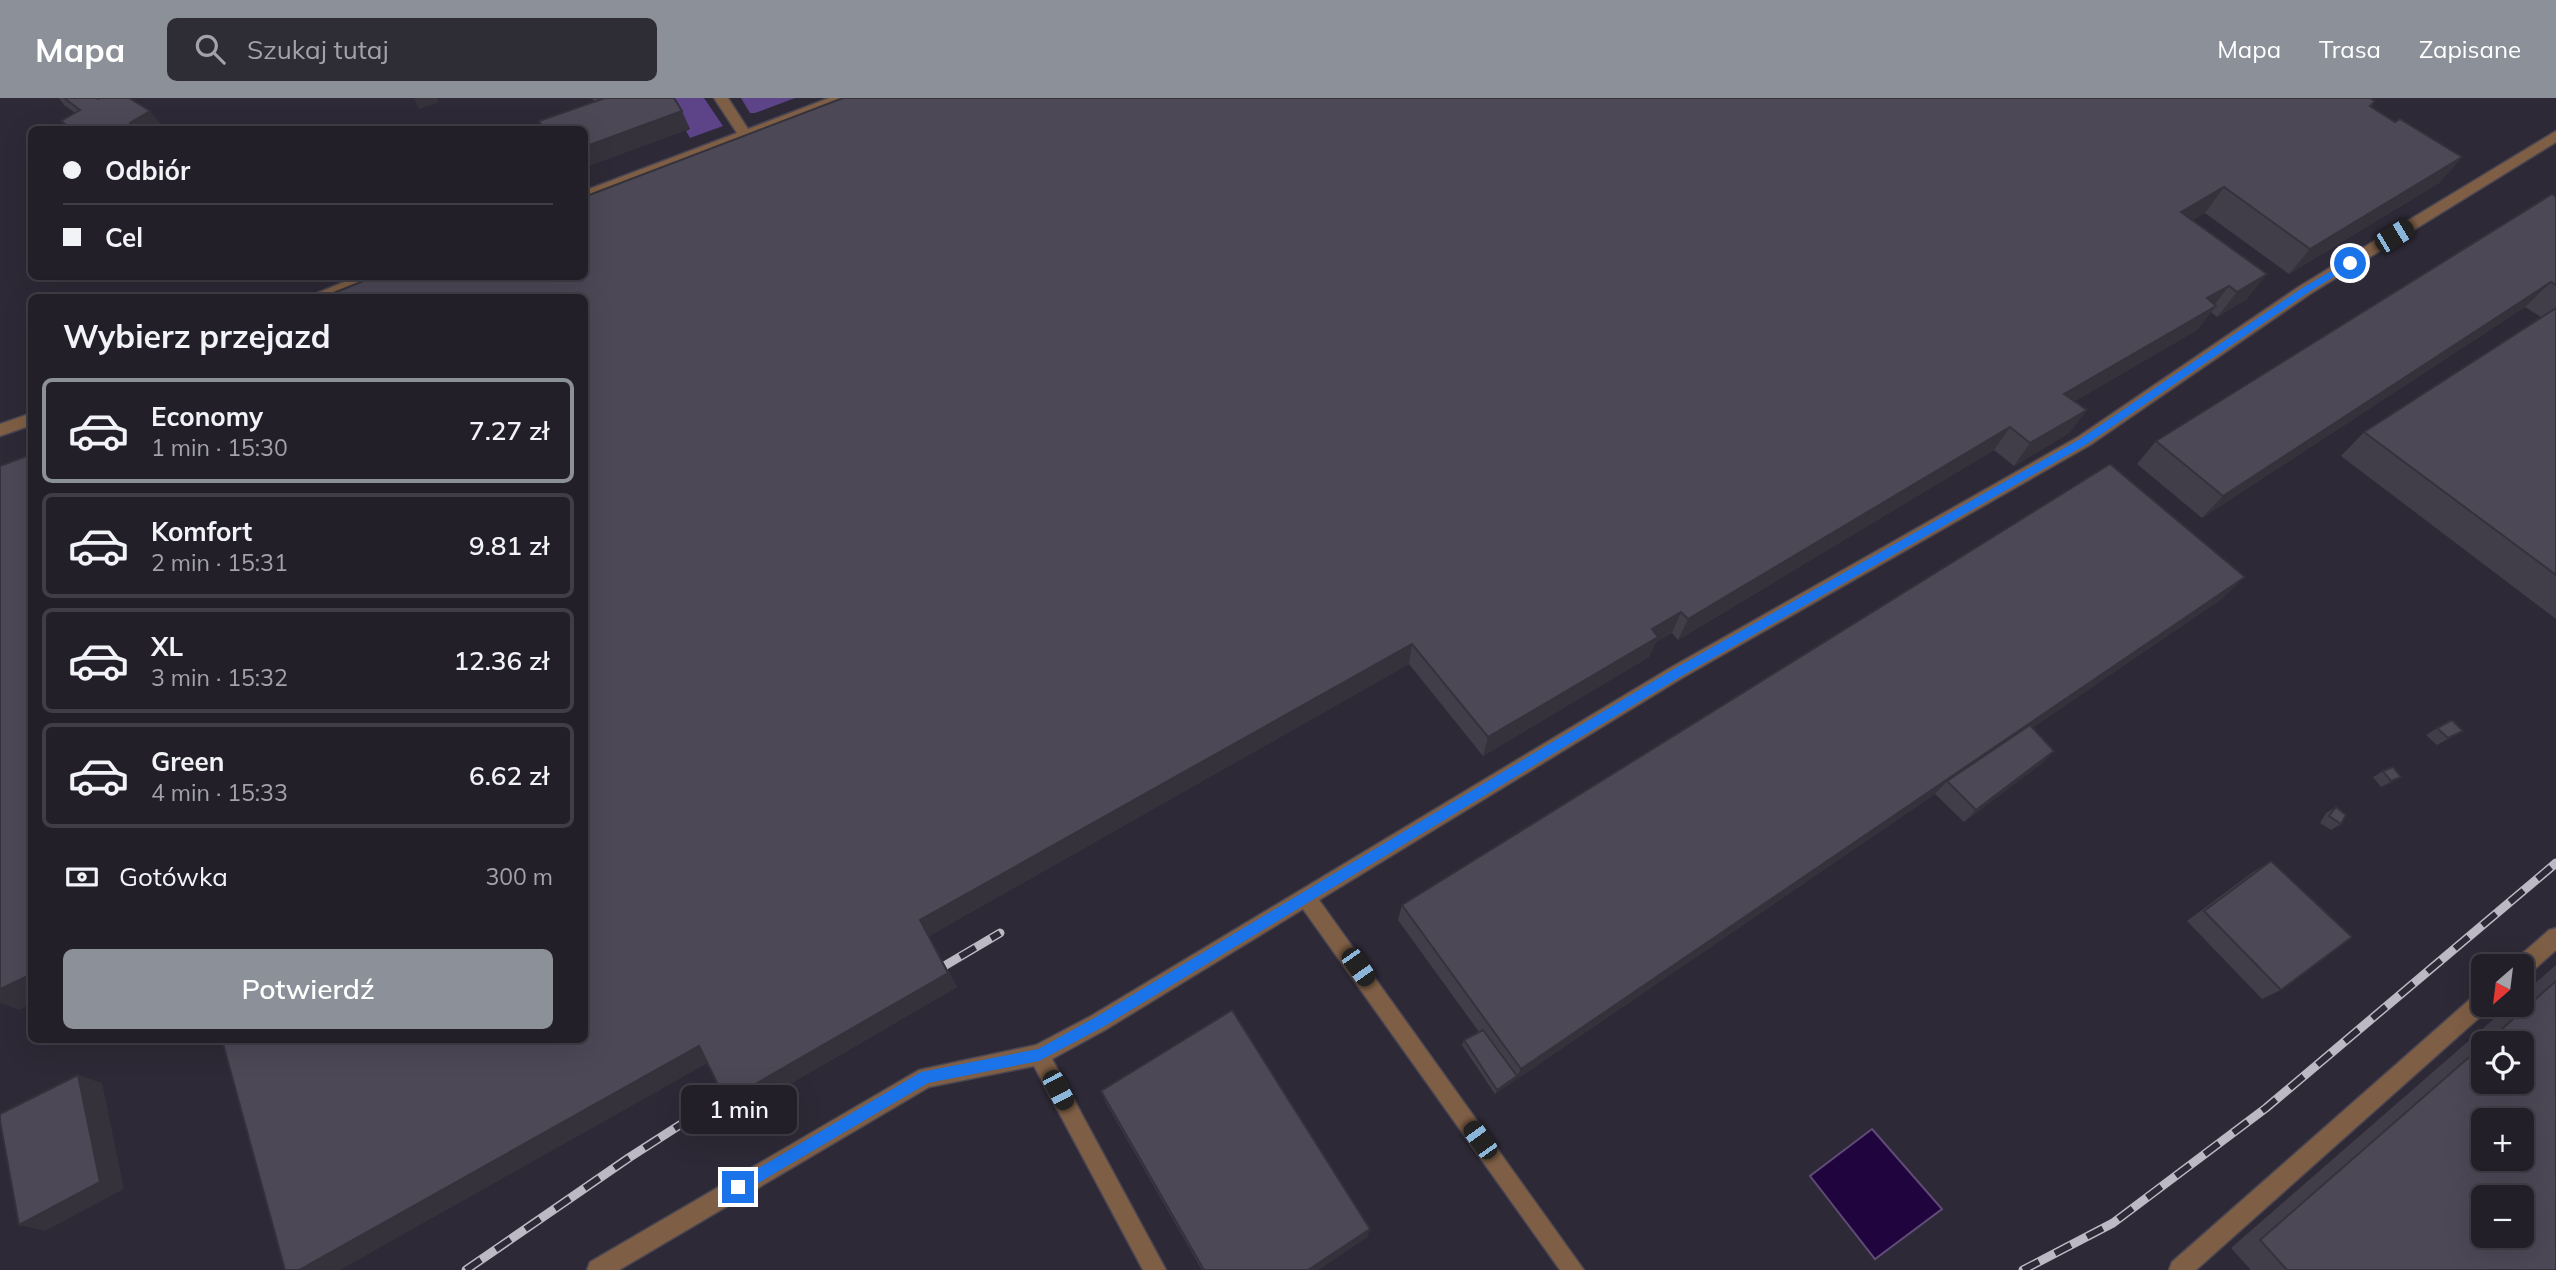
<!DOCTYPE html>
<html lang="pl">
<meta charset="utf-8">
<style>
:root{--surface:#221f28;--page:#2e2c34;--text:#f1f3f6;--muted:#a2a2a8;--line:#3f3d45;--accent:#8c9099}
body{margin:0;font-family:Mulish,sans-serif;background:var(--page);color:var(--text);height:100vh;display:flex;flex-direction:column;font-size:26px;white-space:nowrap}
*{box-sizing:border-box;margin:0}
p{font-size:23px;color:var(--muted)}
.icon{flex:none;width:38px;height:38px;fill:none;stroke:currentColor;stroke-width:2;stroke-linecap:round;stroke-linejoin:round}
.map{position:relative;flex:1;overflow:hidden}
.details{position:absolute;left:28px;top:196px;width:560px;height:749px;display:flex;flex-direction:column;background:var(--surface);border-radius:10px;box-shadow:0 7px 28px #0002,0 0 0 2px var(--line)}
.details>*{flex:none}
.hud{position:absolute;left:28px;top:28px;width:560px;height:154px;border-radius:10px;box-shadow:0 7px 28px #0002,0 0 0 2px var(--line);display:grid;align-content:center;height:154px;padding:0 35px;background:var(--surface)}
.needle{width:46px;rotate:208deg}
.fabs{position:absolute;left:2471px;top:856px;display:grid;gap:14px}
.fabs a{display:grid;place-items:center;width:63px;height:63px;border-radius:10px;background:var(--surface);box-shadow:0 7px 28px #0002,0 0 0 2px var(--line);font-size:35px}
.end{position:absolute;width:32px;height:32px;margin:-16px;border:9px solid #1a73e8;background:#fff;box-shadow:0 0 0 4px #fff}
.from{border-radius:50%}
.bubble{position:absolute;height:49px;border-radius:10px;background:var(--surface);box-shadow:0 7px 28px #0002,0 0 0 2px var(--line);font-size:23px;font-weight:600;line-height:49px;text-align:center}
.car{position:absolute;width:21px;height:42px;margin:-21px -10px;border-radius:9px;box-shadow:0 0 5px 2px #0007;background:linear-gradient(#222 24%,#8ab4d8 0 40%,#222 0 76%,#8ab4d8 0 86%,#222 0)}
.hud b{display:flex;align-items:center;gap:24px;height:66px;font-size:26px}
.hud b+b{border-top:2px solid var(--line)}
.hud i{width:18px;height:18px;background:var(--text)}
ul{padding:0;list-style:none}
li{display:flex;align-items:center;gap:21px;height:105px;margin:0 14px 10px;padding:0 21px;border:4px solid var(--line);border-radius:10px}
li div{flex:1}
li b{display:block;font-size:26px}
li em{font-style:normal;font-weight:600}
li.active{border-color:var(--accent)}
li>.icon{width:63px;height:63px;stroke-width:1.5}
h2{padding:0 35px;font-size:32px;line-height:84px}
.pay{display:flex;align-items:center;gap:18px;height:77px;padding:0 35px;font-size:26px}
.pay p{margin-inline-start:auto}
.primary-button{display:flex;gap:14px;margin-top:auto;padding:14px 35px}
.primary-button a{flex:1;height:80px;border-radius:10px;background:var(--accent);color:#fff;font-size:28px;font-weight:600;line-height:80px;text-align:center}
header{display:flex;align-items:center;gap:42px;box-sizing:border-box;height:98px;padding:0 35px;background:var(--accent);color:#fff}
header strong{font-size:33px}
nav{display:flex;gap:38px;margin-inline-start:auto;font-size:24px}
.search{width:490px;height:63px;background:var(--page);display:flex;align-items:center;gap:18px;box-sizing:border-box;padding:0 24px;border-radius:10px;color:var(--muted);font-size:26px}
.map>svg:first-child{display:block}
.green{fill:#5d4387}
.water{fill:#20043e;stroke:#604b77;stroke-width:2}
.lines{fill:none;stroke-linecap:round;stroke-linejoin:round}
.minor-casing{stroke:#494552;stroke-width:3}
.minor{fill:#7e5e44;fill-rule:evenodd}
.rail-casing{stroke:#bdb9c4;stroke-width:9}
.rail{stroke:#2d2936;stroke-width:6;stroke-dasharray:18;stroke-linecap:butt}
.wall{fill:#413e4a;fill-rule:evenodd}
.shaded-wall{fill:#35323c}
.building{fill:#4c4856;stroke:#35323c;stroke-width:2;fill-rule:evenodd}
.route{fill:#1a73e8}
</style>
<header>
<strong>Mapa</strong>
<div class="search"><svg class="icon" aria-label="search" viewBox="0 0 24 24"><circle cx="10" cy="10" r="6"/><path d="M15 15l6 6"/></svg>Szukaj tutaj</div>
<nav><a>Mapa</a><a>Trasa</a><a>Zapisane</a></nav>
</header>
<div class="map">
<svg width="2556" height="1172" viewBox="0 0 2556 1172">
<rect width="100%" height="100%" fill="#2d2936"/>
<g class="green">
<polygon points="670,0 704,0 723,28 690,40 686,33 690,31"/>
<polygon points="741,0 795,0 755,15 750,15"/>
</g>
<polygon class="water" points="1872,1031 1942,1111 1875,1161 1810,1078"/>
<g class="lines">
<g class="minor-casing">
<g id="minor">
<polygon points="714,0 728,0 748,31 829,0 849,0 847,3 584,103 584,93 737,35"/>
<polygon points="2556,33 2556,44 2310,196 2090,347 1682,580 1319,802 1584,1172 1560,1172 1303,811 1105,932 1052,961 1166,1172 1143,1172 1034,968 929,989 619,1172 587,1172 590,1164 919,972 1036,947 1091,918 1670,570 2078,339 2300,188"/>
<polygon points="359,178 382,178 380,182 336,200 313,200 315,196"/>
<polygon points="32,315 32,327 0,338 0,326"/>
<polygon points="2556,830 2556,852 2529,876 2522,878 2522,868 2513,868 2515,862 2549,832"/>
<polygon points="2483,893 2483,906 2491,906 2490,910 2196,1172 2169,1172 2172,1164 2476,896"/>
</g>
</g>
<use href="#minor" class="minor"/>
<g class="rail-casing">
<g id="rail">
<polyline points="929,877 1000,835"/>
<polyline points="466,1172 630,1059 739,989"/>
<polyline points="2023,1172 2113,1125 2266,1010 2556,765"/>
</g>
</g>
<use href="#rail" class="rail"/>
</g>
<g class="wall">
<polygon points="59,0 129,0 165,31 68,32 61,23 75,15 64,7"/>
<polygon points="2375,3 2371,9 2395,24 2462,59 2439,85 2289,176 2205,115 2193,122 2247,201 2217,219 2211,214 2197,232 2075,303 2087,312 2069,335 2014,368 1994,352 1678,542 1672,535 1656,544 1649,559 1483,658 1409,566 929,838 957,889 742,1014 707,965 222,942"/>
<polygon points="2556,99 2556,521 2341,358 2364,334 2541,219 2525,209 2202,420 2137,366 2156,343"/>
<polygon points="2223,500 2032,630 2054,653 2041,666 1964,724 1935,696 1495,996 1462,947 1464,942 1479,934 1398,822 1402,807"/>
<polygon points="2437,630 2463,633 2437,647 2426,637"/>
<polygon points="2383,673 2401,679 2391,685 2381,689 2373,679"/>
<polygon points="2336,709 2341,726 2331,732 2320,725 2326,715"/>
<polygon points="2271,763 2281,892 2262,901 2187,823 2253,774"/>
<path d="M2556,867v305h-305l-20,-22 280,-244h11v-9zM2483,945h39l-39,39z"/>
<polygon points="1101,993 1370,1131 1367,1139 1318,1172 1202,1172 1106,1005"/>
</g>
<g class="shaded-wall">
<polygon points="418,0 437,0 439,4 419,11 414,1"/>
<polygon points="150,13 165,31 133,32 130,25"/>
<polygon points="682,13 690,31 584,70 584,49"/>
<polygon points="2462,59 2439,85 2289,176 2310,151"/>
<polygon points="2224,89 2205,115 2164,139 2181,114"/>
<polygon points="2267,176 2247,201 2217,219 2237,194"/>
<polygon points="2551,184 2525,209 2202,420 2223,398"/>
<polygon points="2229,188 2212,210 2216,208 2197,232 2048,319 2064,296 2207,200"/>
<polygon points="2087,312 2069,335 2014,368 2030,345"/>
<polygon points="2010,329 1994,352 1678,542 1688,521"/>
<polygon points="2245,479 2223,500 1950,686 1947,683 1935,696 1495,996 1497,992 1517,978 1521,971"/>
<polygon points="1681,514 1672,535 1656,544 1649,559 1483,658 1488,639 1652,531"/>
<polygon points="1412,546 1409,566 929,838 957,889 742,1014 726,1003 920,822"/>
<polygon points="2054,653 2041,666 1964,724 1976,712"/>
<polygon points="2401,679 2391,685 2381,689 2391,683"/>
<polygon points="32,876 32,906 19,912 0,905 0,891"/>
<polygon points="699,948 715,961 340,1172 299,1172"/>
<polygon points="78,977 102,985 124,1091 45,1133 19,1127"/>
<polygon points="1370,1131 1367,1139 1318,1172 1308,1172"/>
</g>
<g class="building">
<polygon points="64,0 96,0 98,1 100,0 129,0 150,13 130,25 133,32 73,32 61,23 80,12"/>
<polygon points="592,0 604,0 594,4"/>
<polygon points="605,0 674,0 682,13 584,49 584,32 544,32 539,23"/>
<polygon points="843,0 2370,0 2375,3 2370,8 2395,24 2400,21 2462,59 2310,151 2224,89 2181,114 2267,176 2237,194 2229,188 2207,200 2216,208 2064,296 2087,312 2030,345 2010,329 1688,521 1681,514 1652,531 1658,539 1488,639 1412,546 920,822 948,875 726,1003 699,948 299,1172 285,1172 222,942 584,942 584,200 321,200 376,178 584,178 584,99"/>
<polygon points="2552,96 2556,99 2556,187 2551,184 2223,398 2156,343"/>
<polygon points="2556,210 2556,477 2364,334"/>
<polygon points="32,356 32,876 0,891 0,368"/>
<polygon points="2110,366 2245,479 1521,971 1402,807"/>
<polygon points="2452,622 2463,633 2448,640 2437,630"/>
<polygon points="2030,627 2054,653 1976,712 1947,683"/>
<polygon points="2393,669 2401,679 2391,683 2383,673"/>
<polygon points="2336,709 2346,717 2341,726 2329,718"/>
<polygon points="2271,763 2352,839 2281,892 2204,813"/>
<path d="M2556,883v289h-269l-27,-30 223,-195v37h39v-39h-36zM2483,1022h39v38h-39zM2483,1099h39v39h-39z"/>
<polygon points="1232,912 1370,1131 1308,1172 1204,1172 1101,993"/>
<polygon points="1483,932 1517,978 1497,992 1464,942"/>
<polygon points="78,977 100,1084 19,1127 0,1023 0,1016"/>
</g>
<polygon class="route" points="2350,162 2354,165 2353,167 2309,194 2087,346 1680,579 1103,929 1039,963 928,985 743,1094 733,1094 733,1085 921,974 1038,951 1094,920 1672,572 2080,341 2302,190"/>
</svg>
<div class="fabs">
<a><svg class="needle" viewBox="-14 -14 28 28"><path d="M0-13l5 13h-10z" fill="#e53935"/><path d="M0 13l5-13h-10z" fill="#a2a2a8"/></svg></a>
<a><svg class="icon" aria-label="locate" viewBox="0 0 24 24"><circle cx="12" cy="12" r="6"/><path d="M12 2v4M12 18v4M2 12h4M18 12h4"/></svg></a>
<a>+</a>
<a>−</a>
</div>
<i class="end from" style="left:2350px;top:165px"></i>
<i class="end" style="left:738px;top:1089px"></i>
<div class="bubble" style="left:681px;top:987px;width:116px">1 min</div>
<i class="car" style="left:2394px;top:138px;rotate:59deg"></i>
<i class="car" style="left:1358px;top:869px;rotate:145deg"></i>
<i class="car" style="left:1058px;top:992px;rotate:152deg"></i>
<i class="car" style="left:1480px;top:1042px;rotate:324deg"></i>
<div class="hud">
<b><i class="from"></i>Odbiór</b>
<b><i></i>Cel</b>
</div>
<section class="details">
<h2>Wybierz przejazd</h2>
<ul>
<li class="active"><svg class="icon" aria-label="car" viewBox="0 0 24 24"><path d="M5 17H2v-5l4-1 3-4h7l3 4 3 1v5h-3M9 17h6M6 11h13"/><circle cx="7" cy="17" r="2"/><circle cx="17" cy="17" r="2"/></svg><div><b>Economy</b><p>1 min · 15:30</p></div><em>7.27 zł</em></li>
<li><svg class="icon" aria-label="car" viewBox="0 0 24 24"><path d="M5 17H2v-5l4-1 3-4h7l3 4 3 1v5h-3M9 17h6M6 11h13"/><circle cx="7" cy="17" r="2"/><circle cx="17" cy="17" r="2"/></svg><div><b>Komfort</b><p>2 min · 15:31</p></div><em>9.81 zł</em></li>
<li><svg class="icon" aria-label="car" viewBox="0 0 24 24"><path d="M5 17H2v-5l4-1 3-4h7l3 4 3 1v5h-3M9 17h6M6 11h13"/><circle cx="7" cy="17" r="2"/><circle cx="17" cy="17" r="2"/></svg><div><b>XL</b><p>3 min · 15:32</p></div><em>12.36 zł</em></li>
<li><svg class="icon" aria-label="car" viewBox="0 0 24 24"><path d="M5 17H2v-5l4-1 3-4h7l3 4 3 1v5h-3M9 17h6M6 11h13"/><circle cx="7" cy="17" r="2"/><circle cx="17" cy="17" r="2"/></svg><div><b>Green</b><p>4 min · 15:33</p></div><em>6.62 zł</em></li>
</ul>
<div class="pay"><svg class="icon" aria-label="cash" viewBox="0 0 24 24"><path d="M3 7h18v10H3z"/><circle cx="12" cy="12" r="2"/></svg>Gotówka<p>300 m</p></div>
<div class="primary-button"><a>Potwierdź</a></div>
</section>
</div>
